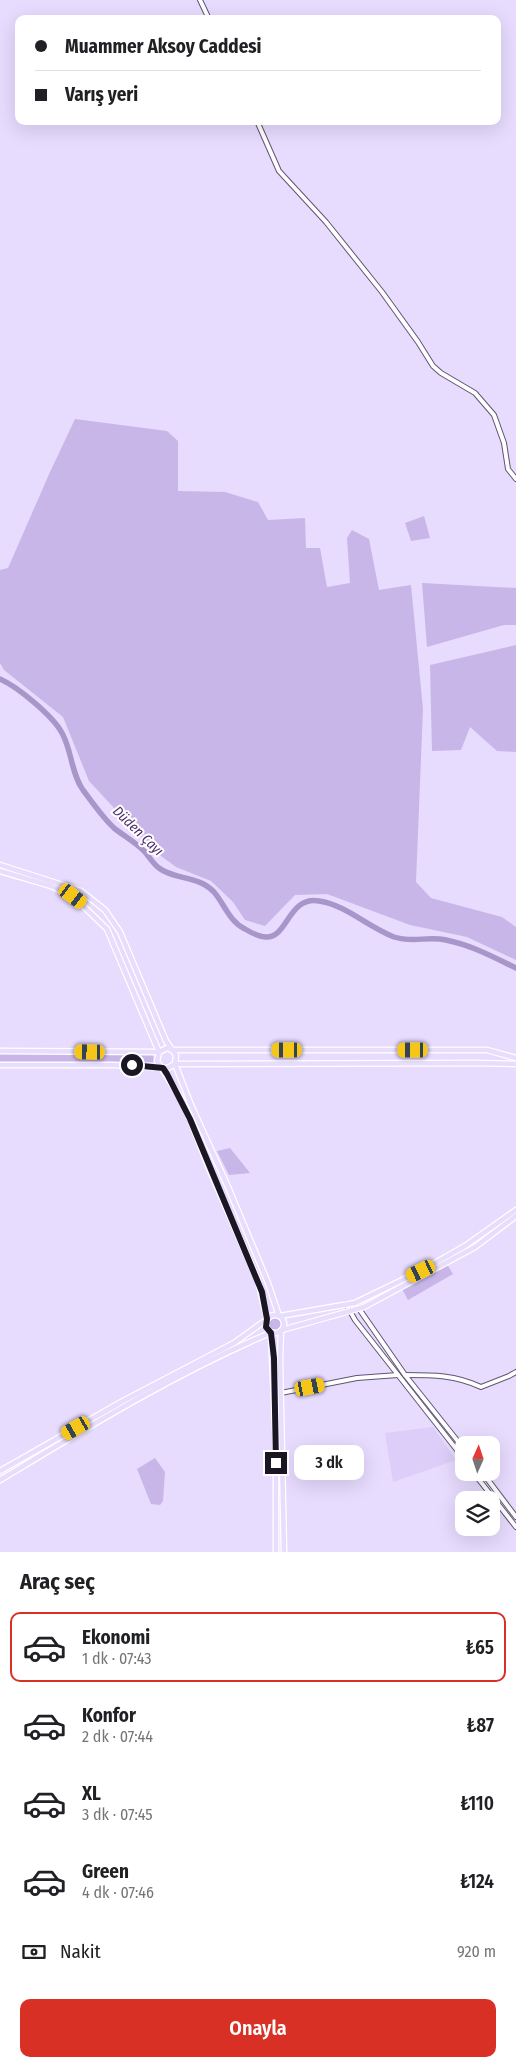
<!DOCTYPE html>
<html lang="tr">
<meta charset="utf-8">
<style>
:root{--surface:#fff;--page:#f2f2f2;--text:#202124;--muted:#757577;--line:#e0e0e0;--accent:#d93025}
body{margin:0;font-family:"Fira Sans Condensed",sans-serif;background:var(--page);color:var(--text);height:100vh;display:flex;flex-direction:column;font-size:19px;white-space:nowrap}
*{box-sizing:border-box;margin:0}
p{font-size:16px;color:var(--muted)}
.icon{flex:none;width:28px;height:28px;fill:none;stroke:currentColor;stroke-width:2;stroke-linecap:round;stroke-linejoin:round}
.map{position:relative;height:1552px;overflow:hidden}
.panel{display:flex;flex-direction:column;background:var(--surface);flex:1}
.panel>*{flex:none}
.guide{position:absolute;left:15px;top:15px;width:486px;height:110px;border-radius:10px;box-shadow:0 5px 20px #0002;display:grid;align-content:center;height:110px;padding:0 20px;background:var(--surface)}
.needle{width:32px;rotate:3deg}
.tools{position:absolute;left:455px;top:1436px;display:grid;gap:10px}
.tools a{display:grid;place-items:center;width:45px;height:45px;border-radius:10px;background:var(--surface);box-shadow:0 5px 20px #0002;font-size:25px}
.end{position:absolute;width:22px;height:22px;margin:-11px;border:6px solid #1b1623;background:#fff;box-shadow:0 0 0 2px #fff}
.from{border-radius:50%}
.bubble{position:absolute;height:35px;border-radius:10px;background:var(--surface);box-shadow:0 5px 20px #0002;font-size:16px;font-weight:600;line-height:35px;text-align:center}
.car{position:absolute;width:15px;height:30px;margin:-15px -8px;border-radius:6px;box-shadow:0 0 4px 1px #0007;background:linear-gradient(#f5c518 24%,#345 0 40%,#f5c518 0 76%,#345 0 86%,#f5c518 0)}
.guide b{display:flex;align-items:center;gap:18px;height:48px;font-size:19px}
.guide b+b{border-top:1px solid var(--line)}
.guide i{width:12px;height:12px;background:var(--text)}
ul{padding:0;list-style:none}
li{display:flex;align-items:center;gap:15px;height:70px;margin:0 10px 8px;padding:0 10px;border:2px solid transparent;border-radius:10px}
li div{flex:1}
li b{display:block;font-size:19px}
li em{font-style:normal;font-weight:600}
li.selected{border-color:var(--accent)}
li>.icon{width:45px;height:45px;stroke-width:1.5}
h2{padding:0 20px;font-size:22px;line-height:60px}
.pay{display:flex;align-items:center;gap:12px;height:55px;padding:0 20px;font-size:19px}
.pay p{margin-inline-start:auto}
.action{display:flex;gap:10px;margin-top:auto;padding:10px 20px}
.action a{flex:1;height:58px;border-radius:10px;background:var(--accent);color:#fff;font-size:20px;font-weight:600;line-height:58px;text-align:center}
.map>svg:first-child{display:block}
.built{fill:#dccef8}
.green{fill:#c8b6e9}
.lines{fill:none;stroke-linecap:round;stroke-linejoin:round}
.river{stroke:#a895ca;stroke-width:5.5}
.minor-casing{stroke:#605573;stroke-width:6}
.major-casing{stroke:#fff;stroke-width:7}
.minor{stroke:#fff;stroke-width:4}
.major{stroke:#e8ddfd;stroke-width:4.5}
.route{stroke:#1b1623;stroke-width:6}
.labels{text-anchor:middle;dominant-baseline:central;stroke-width:4;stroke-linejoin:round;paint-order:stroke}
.water-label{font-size:14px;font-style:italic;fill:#492d6d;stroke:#fff}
</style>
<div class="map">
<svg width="516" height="1552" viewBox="0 0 516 1552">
<rect width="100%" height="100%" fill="#e7dbfe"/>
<polygon class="built" points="433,1427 456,1460 393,1482 385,1433"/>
<g class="green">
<polygon points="75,419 167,431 178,441 178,491 225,492 258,502 268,520 305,518 306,548 320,548 327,587 350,583 347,538 352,530 369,539 379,590 411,585 423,709 416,882 431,898 502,917 516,927 516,960 467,937 410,925 327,894 295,895 265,926 245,920 233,902 211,881 176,867 153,850 89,781 63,717 4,670 0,663 0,570 8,568 50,472"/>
<polygon points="424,516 430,538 411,541 405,523"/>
<polygon points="422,583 516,588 516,625 504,625 427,647"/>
<polygon points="516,645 516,752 497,751 470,727 461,750 432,751 430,665"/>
<polygon points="0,1054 153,1054 154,1062 0,1062"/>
<polygon points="230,1148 250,1173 229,1175 217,1151"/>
<polygon points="447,1264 453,1274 408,1300 402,1289"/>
<circle cx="275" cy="1324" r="6"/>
<polygon points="155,1458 165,1472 163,1501 160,1505 151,1504 137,1469"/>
</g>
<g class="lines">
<path class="river" d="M0,679c18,8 53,37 62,54 10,18 9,40 21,57 9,12 20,28 31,38 10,8 21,14 30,23 5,5 9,13 15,17 15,12 39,7 55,24 11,13 15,29 31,37 5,3 15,8 21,8 22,1 22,-41 53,-36 27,4 49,26 75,36 19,6 34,-1 52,3 25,5 47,17 70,28"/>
<g class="minor-casing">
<g id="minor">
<polyline points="200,0 209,19"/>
<polyline points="257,121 279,171 326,222 382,292 418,342 433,366 441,373 475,393 494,415 504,443 508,469 516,479"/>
<polyline points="355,1303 405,1375 464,1449"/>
<polyline points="346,1304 355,1320 464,1459"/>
<path d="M405,1375c29,0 50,0 76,12l28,-11 7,-4"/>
<polyline points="281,1393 357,1378 398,1375"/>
<polyline points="473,1472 516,1527"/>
<polyline points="482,1472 516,1517"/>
</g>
</g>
<g class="major-casing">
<g id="major">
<polyline points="0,865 81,891 105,910 120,932 166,1041 176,1055 175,1064 191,1105 228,1187 268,1283 279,1316"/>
<polyline points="0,871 51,886 73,896 107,929 159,1052 157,1061 183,1102 190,1119 209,1168 258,1281 267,1319"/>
<polyline points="0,1051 159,1052"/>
<polyline points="159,1052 167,1048 172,1050 487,1050 516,1058"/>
<polyline points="175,1064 475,1063 516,1064"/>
<polyline points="0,1065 113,1065 168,1068 175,1064"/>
<circle cx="275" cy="1324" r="9"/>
<polyline points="280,1316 355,1303 421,1271 465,1246 516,1210"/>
<polyline points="282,1330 364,1307 475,1247 516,1216"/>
<polyline points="281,1331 280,1360 284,1552"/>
<polyline points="271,1333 276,1448 276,1552"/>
<polyline points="0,1471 123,1401 234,1343 266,1320"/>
<path d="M0,1480c88,-53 176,-107 270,-147"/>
</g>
</g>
<use href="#minor" class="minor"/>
<use href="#major" class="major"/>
</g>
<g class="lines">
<polyline class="route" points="132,1065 163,1068 167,1074 190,1119 262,1292 267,1319 266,1327 271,1333 274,1358 276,1463"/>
</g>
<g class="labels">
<g class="water-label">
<text transform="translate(138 831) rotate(44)">Düden Çayı</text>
</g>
</g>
</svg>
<div class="tools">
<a><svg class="needle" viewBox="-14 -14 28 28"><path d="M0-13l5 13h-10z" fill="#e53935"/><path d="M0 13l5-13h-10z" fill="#757577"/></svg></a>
<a><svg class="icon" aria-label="layers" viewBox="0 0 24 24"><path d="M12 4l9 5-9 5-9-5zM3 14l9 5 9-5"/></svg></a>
</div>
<i class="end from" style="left:132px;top:1065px"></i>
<i class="end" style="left:276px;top:1463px"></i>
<div class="bubble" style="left:294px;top:1445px;width:70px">3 dk</div>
<i class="car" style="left:73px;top:896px;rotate:127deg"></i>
<i class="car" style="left:287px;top:1050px;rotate:270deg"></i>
<i class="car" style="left:413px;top:1050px;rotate:270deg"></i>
<i class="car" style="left:90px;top:1052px;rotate:271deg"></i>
<i class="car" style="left:421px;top:1271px;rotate:244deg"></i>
<i class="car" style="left:310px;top:1387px;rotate:79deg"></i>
<i class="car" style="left:76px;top:1428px;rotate:240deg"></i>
<div class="guide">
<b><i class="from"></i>Muammer Aksoy Caddesi</b>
<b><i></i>Varış yeri</b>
</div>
</div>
<section class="panel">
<h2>Araç seç</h2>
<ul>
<li class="selected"><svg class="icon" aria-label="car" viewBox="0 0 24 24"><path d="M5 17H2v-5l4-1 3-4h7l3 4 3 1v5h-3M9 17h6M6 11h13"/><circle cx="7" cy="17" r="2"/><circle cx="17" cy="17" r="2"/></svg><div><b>Ekonomi</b><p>1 dk · 07:43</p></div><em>₺65</em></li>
<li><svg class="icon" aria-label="car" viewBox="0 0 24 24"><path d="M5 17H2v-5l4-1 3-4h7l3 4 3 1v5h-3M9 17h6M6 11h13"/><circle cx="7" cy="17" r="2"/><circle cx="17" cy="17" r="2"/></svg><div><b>Konfor</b><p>2 dk · 07:44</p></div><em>₺87</em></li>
<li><svg class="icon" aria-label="car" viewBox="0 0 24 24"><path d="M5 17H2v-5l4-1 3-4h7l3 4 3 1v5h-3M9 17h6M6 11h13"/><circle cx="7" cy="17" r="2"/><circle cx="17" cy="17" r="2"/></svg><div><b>XL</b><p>3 dk · 07:45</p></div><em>₺110</em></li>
<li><svg class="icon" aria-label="car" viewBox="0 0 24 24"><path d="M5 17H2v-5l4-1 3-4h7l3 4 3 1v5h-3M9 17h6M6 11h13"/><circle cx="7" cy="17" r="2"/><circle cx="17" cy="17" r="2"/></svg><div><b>Green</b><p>4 dk · 07:46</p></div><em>₺124</em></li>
</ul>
<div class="pay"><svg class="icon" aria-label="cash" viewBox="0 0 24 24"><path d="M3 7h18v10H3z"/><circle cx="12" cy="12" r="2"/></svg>Nakit<p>920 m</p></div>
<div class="action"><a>Onayla</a></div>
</section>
